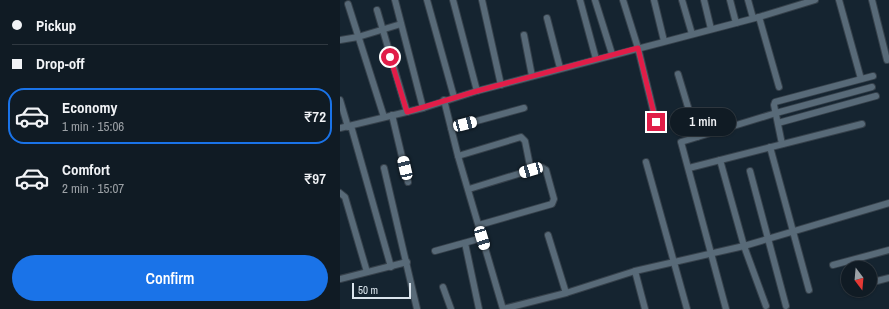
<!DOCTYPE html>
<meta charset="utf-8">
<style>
:root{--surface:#101b24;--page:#1e2831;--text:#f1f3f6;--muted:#9ca1a6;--line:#303941;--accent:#1a73e8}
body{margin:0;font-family:"Archivo Narrow",sans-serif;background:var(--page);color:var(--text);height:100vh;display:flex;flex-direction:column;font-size:15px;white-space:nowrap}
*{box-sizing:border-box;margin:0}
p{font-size:13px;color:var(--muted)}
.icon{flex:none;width:22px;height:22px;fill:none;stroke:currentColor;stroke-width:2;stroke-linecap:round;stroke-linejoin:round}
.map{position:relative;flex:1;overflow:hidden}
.side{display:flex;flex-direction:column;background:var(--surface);width:340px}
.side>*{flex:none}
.top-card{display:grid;align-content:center;height:88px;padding:0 12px;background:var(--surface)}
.needle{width:26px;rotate:164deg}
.tools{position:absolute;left:501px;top:261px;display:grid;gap:8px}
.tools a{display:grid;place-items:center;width:36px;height:36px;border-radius:50%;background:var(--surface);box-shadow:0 1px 3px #0004,0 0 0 1px var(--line);font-size:20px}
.scale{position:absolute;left:12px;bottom:10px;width:59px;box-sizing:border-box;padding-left:4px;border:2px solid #dbe5ed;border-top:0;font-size:11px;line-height:14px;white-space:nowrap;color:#dbe5ed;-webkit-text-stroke:3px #152430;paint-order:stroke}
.end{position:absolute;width:18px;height:18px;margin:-9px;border:5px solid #e11d48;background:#fff;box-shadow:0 0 0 2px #fff}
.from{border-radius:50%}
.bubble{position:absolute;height:28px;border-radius:14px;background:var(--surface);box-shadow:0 1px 3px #0004,0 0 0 1px var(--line);font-size:13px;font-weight:600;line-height:28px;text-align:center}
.car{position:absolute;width:12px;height:24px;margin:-12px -6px;border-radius:5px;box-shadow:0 0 3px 1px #0007;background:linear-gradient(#fff 24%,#345 0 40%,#fff 0 76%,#345 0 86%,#fff 0)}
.top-card b{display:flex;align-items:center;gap:14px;height:38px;font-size:15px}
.top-card b+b{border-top:1px solid var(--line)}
.top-card i{width:10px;height:10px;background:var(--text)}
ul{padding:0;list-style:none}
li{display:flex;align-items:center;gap:12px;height:56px;margin:0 8px 6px;padding:0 4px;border:2px solid transparent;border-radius:16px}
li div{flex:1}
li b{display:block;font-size:15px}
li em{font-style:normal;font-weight:600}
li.active{border-color:var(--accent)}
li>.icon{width:36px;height:36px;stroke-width:1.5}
.cta{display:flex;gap:8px;margin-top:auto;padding:8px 12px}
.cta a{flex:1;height:46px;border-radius:24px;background:var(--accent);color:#fff;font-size:16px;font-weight:600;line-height:46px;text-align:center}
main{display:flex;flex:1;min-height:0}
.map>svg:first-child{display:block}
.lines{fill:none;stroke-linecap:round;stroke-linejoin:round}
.street-casing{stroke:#36414b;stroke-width:8}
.street{stroke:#586a78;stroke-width:6}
.route{stroke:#e11d48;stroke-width:5}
</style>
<main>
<section class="side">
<div class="top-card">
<b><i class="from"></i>Pickup</b>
<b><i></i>Drop-off</b>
</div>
<ul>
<li class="active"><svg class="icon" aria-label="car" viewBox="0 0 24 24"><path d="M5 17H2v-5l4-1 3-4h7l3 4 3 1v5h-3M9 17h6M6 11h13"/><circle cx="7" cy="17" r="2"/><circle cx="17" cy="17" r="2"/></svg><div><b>Economy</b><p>1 min · 15:06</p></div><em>₹72</em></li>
<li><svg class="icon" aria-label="car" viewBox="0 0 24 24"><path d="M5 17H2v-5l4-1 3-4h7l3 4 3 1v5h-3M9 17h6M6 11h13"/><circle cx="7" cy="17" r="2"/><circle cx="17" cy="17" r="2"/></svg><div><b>Comfort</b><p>2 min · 15:07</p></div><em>₹97</em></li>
</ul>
<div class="cta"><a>Confirm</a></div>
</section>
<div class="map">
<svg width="549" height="309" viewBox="0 0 549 309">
<rect width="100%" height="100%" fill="#152430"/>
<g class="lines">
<g class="street-casing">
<g id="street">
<polyline points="55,0 83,108"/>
<polyline points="87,0 114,97"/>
<polyline points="113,0 137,91"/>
<polyline points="142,0 161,85"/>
<polyline points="240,0 256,59"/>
<polyline points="255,0 272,54"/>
<polyline points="283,0 298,48 316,122"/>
<polyline points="314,0 324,41"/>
<polyline points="342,0 352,34"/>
<polyline points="364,0 371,29"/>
<polyline points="390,0 396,23"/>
<polyline points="408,0 413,18"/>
<polyline points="499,0 521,79"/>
<polyline points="532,0 547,60"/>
<polyline points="8,4 44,117"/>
<polyline points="37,10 67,112"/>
<polyline points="419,17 439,87"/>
<polyline points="207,18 220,68"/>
<polyline points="184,35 192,76"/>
<polyline points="0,40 18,37 61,24"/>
<polyline points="338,74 357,137"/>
<polyline points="0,100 8,127"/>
<polyline points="104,100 118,156 163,309"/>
<polyline points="52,115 68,182"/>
<polyline points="438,123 536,96"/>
<polyline points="11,126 51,267"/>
<polyline points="0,128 83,108 137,91 419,17 475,0"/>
<polyline points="111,128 184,108"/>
<polyline points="442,144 434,105 435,102 533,76"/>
<polyline points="430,147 469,290"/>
<polyline points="118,156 181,137 185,141 191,171"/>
<polyline points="380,160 404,246 426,306"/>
<polyline points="306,162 347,309"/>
<polyline points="44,168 77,309"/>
<polyline points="349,168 522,124"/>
<polyline points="410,171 446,306"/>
<polyline points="129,189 201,167 206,170 214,199 212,204 139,225"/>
<polyline points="0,193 5,197 27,272"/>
<polyline points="208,235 226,293"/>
<polyline points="125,243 139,309"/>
<polyline points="95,251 142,238"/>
<polyline points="493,265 549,250"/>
<polyline points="295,271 305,309"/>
<polyline points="0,279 67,262"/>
<polyline points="533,282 549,278"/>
<polyline points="103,287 111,309"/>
<polyline points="163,309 226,293 295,271 404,246 549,203"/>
<polyline points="386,309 341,142 436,113 532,87"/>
</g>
</g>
<use href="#street" class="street"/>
</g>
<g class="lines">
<polyline class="route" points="50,57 67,112 137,91 298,48 316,122"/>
</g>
</svg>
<div class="tools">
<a><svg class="needle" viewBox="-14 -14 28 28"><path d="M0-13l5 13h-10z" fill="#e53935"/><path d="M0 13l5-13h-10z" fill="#9ca1a6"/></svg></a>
</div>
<div class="scale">50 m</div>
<i class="end from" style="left:50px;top:57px"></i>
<i class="end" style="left:316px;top:122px"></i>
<div class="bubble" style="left:330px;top:108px;width:66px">1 min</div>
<i class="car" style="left:125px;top:124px;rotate:75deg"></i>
<i class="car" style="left:65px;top:168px;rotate:347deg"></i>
<i class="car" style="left:191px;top:170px;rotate:254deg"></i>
<i class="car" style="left:142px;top:238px;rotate:163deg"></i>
</div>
</main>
